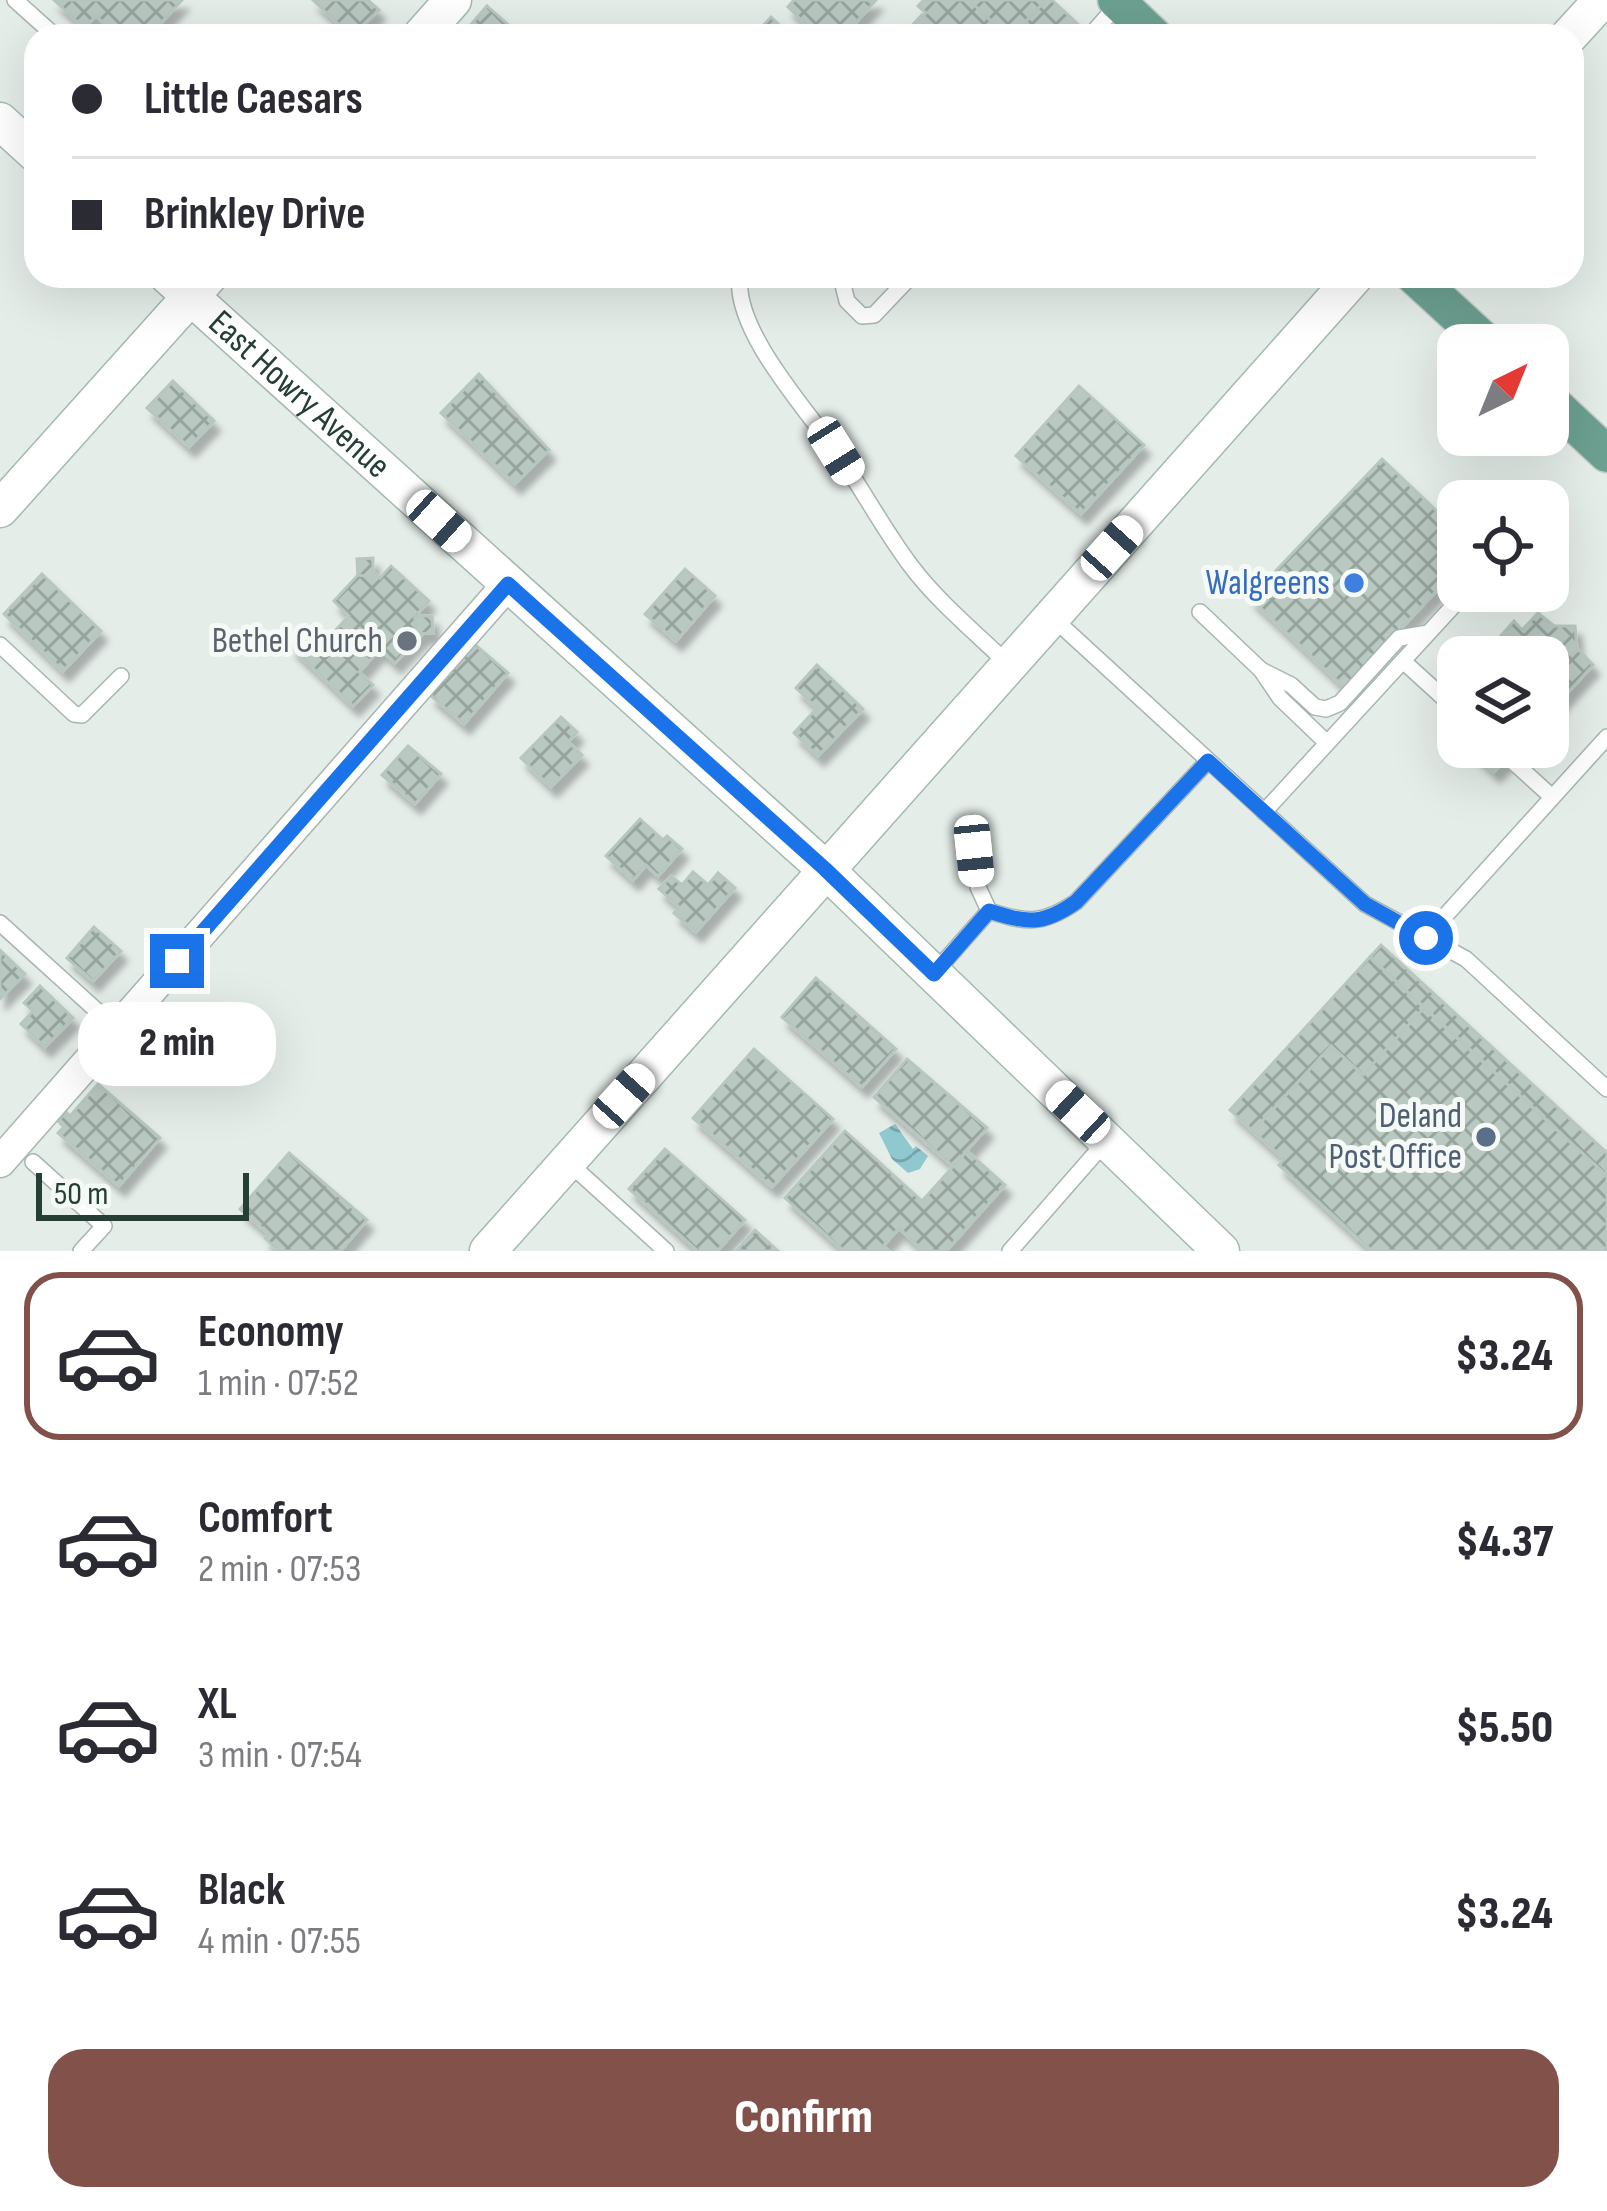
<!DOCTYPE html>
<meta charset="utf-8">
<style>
:root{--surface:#fff;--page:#f7f7f7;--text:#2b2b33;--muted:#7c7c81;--line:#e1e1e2;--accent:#81514a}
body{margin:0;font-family:"Sofia Sans Condensed",sans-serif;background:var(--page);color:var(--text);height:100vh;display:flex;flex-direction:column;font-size:45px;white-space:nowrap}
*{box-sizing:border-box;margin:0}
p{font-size:39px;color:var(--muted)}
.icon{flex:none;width:66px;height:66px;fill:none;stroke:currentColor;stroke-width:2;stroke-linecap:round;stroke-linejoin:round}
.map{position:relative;height:1251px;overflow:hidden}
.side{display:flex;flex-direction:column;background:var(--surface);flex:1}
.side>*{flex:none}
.guide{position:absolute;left:24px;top:24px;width:1560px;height:264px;border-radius:36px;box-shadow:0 12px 48px #0002;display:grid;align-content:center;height:264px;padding:0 48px;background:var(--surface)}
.needle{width:78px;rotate:43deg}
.controls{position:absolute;left:1437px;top:324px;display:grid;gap:24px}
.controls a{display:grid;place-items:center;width:132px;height:132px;border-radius:24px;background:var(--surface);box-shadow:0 12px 48px #0002;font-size:60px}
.scale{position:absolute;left:36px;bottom:30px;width:213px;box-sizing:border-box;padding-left:12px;border:6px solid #253f36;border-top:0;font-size:33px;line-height:42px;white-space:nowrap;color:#253f36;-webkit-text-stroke:9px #f5faf7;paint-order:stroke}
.end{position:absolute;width:54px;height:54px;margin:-27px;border:15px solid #1a73e8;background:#fff;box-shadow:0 0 0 6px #fff}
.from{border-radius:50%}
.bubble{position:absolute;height:84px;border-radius:36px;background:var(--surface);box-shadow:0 12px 48px #0002;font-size:39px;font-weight:800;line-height:84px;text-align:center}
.car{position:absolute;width:36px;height:72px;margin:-36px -18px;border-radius:15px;box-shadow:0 0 9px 3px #0007;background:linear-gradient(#fff 24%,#345 0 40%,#fff 0 76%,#345 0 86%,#fff 0)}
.guide b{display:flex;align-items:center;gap:42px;height:114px;font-size:45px}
.guide b+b{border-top:3px solid var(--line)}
.guide i{width:30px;height:30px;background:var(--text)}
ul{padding:21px 0 0;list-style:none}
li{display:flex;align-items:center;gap:36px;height:168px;margin:0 24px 18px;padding:0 24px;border:6px solid transparent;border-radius:36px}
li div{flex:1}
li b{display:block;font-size:45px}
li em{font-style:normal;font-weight:800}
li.on{border-color:var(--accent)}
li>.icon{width:108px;height:108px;stroke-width:1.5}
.button{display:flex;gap:24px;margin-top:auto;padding:24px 48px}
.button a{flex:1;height:138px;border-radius:36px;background:var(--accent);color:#fff;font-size:48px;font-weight:800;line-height:138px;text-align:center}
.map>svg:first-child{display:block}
.water{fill:url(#water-waves)}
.building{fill:url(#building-cross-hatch);stroke:#b7c7c0;stroke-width:3;filter:url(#shadow)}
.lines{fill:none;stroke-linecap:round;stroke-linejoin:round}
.lane-casing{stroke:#a8b5b0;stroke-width:18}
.street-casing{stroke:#a8b5b0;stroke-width:33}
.secondary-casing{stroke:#a4b9b0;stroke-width:39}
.primary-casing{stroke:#c2c9c7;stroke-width:39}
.lane{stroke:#fff;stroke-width:15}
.street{stroke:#fff;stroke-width:30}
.secondary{stroke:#fff;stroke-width:36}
.primary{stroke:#6ca091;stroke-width:36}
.route{stroke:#1a73e8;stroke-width:15}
.shop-dot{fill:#3f7fe0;stroke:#f5faf7;stroke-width:4.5}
.worship-dot{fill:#6b7280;stroke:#f5faf7;stroke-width:4.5}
.service-dot{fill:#5c6f8a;stroke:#f5faf7;stroke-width:4.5}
.labels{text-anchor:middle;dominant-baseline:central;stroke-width:10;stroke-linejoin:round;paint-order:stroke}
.street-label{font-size:36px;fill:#253f36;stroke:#f5faf7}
.shop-label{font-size:36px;fill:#366cbe;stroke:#f5faf7;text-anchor:end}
.worship-label{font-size:36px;fill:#5b616d;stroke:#f5faf7;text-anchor:end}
.service-label{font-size:36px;fill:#4e5e75;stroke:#f5faf7;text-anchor:end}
</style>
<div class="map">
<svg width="1607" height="1251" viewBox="0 0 1607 1251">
<defs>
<pattern id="water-waves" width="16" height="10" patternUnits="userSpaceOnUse" patternTransform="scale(3)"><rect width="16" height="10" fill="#90c8cf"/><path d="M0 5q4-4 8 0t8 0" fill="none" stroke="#75a4a9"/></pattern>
<pattern id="building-cross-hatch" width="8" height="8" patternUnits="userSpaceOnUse" patternTransform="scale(3)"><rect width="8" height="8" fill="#bac8c2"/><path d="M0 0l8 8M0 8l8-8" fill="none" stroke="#97a49e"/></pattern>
<filter id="shadow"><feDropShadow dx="6" dy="10" stdDeviation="3" flood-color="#0004"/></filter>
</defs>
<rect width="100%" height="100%" fill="#e5ede9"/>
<polygon class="water" points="895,1124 913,1149 916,1146 928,1156 920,1169 908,1173 892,1159 879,1133"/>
<g class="building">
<polygon points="54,0 182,0 149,36 118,36 96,16 84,28"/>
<polygon points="313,0 368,0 379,10 351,36"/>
<polygon points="794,0 876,0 844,36 818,36 788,7"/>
<polygon points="924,0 969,0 995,25 985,36 945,36 923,16 926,13 918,6"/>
<polygon points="969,0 1046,0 1012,36 1008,36"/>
<polygon points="1046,0 1052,0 1082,28 1074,36 1012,36"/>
<polygon points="487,6 521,36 461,36"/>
<polygon points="922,15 923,16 945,36 902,36"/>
<polygon points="771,17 791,36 753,36"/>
<polygon points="479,374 549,450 515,484 441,413"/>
<polygon points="173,381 214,421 189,447 147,408"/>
<polygon points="1079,386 1144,445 1081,514 1016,456"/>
<polygon points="1382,459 1458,531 1458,568 1345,688 1250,598"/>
<polygon points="373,558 373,577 358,578 357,559"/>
<polygon points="391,566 429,601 418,613 421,616 415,616 416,634 423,634 395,663 380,649 359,672 373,685 353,706 291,647 312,625 327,639 349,616 334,601 358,575 373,577 373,571 380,578"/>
<polygon points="685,569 715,596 676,641 645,614"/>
<polygon points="42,574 101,631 63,671 4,614"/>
<polygon points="1538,613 1554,626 1575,626 1577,648 1593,665 1548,714 1548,657 1496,657 1490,648 1514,621 1522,630"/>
<polygon points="415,616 432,616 433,633 416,634"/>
<polygon points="473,643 508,673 464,724 430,695"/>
<polygon points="817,665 863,709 818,756 794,733 817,708 796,688"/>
<polygon points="561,717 577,732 568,742 582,755 551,787 521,758"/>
<polygon points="408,746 441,774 415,804 382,775"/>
<polygon points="1467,747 1518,747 1494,772"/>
<polygon points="640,819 663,840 667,836 682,849 658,876 646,865 633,880 606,856"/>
<polygon points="693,872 708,885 718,873 735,888 696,932 674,913 679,907 659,889 671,876 682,885"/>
<polygon points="94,927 121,951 93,981 67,958"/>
<polygon points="1381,945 1607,1153 1607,1176 1370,957"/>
<polygon points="0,950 25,974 0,999"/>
<polygon points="1370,957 1424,1008 1363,1075 1331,1046 1253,1131 1230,1110"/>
<polygon points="816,978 896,1049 862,1087 782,1017"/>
<polygon points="40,986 73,1018 45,1047 21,1024 33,1011 24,1003"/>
<polygon points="1424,1008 1607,1176 1607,1251 1372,1251 1279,1165 1284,1159 1253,1131 1331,1046 1363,1075"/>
<polygon points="754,1049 833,1119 772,1187 693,1118"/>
<polygon points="907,1059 987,1128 953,1166 874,1097"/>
<polygon points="98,1084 160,1138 119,1186 58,1133 64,1127 58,1121 66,1112 70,1116"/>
<polygon points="845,1131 922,1201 967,1151 1005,1185 946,1251 924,1251 899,1228 883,1246 889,1251 844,1251 785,1198"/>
<polygon points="665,1149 745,1220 717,1251 698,1251 629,1189"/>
<polygon points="289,1153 367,1220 340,1251 279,1251 265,1238 269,1234 240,1209"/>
<polygon points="755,1230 778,1251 736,1251"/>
</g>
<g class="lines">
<g class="lane-casing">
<g id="lane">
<polyline points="15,0 55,36"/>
<polyline points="1090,36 1119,3"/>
<path d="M740,276c-7,53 65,132 95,174 27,38 48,79 76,116 27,36 65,67 97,98"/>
<polyline points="845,276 842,281 847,301 862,316 874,315 911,276"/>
<polyline points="1200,612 1261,670 1280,698 1327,743"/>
<polyline points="1053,618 1365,904 1466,959 1607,1089"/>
<polyline points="0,645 74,714 82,715 121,676"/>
<polyline points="1403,661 1458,711"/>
<polyline points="1261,670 1291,685 1315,707 1326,709 1340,703 1399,638 1428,633"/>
<polyline points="1497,747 1552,797"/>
<polyline points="1264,812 1467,591"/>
<path d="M974,851l4,36 11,24c38,12 53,14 87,-9l132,-141"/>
<polyline points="0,923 117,1029"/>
<polyline points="1426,937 1607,737"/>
<polyline points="935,972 989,911"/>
<polyline points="33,1162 104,1226 81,1251"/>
<polyline points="569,1163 666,1251"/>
<polyline points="1010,1251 1107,1140"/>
</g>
</g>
<g class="street-casing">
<polyline id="street" points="0,1162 508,584"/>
</g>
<g class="secondary-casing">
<g id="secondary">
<polyline points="421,36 453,0"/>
<polyline points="1569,36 1602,0"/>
<polyline points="0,121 36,154"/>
<path id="s1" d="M168,276l657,593 396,382"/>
<polyline points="0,509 209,276"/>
<polyline points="488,1251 1355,276"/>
</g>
</g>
<g class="primary-casing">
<g id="primary">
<polyline points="1116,0 1154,36"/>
<polyline points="1414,276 1489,345"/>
<polyline points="1548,399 1607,454"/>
</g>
</g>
<use href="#lane" class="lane"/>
<use href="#street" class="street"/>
<use href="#secondary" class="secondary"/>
<use href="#primary" class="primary"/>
</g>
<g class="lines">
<path class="route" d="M177,961l331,-377 317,285 109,105 55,-63c38,12 53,15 87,-9l132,-141 157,143 61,34"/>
</g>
<circle class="shop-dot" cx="1354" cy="583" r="12"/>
<circle class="worship-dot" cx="407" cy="641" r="12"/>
<circle class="service-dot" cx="1486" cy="1137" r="12"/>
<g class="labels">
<g class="street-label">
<text stroke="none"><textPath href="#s1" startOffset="177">East Howry Avenue</textPath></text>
</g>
<g class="shop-label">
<text x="1330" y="583">Walgreens</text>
</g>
<g class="worship-label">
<text x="383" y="641">Bethel Church</text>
</g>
<g class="service-label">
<text x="1462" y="1116">Deland<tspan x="1462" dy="41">Post Office</tspan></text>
</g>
</g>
</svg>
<div class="controls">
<a><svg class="needle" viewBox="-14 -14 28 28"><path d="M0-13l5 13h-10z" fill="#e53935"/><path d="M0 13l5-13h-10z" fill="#7c7c81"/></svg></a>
<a><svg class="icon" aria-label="locate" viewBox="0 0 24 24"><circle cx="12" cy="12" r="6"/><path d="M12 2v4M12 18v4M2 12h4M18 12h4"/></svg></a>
<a><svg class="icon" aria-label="layers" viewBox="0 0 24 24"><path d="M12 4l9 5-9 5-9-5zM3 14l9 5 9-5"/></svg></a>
</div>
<div class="scale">50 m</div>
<i class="end from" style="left:1426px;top:938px"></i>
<i class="end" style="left:177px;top:961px"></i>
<div class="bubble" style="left:78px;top:1002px;width:198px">2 min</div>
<i class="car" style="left:836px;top:451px;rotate:148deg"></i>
<i class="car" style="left:439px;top:521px;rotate:132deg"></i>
<i class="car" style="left:1112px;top:548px;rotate:42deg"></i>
<i class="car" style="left:974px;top:851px;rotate:174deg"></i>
<i class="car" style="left:624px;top:1096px;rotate:42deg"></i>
<i class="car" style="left:1078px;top:1112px;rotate:313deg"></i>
<div class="guide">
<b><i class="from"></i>Little Caesars</b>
<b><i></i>Brinkley Drive</b>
</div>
</div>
<section class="side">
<ul>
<li class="on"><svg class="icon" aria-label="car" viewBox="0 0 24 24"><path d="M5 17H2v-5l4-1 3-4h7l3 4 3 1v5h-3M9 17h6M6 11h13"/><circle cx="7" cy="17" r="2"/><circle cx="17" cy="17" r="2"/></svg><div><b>Economy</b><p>1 min · 07:52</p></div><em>$3.24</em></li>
<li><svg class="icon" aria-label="car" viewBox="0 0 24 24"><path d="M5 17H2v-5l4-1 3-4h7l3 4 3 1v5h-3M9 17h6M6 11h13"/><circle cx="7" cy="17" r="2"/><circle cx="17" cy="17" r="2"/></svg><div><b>Comfort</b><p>2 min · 07:53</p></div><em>$4.37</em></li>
<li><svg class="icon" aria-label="car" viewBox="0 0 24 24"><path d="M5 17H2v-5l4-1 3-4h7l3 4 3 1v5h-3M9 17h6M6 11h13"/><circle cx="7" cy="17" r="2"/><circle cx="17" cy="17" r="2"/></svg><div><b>XL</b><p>3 min · 07:54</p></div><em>$5.50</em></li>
<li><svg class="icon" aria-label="car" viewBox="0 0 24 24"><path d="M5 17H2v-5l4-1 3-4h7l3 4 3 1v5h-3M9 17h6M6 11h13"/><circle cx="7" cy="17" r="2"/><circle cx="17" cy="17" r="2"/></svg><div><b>Black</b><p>4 min · 07:55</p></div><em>$3.24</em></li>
</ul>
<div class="button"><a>Confirm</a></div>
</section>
